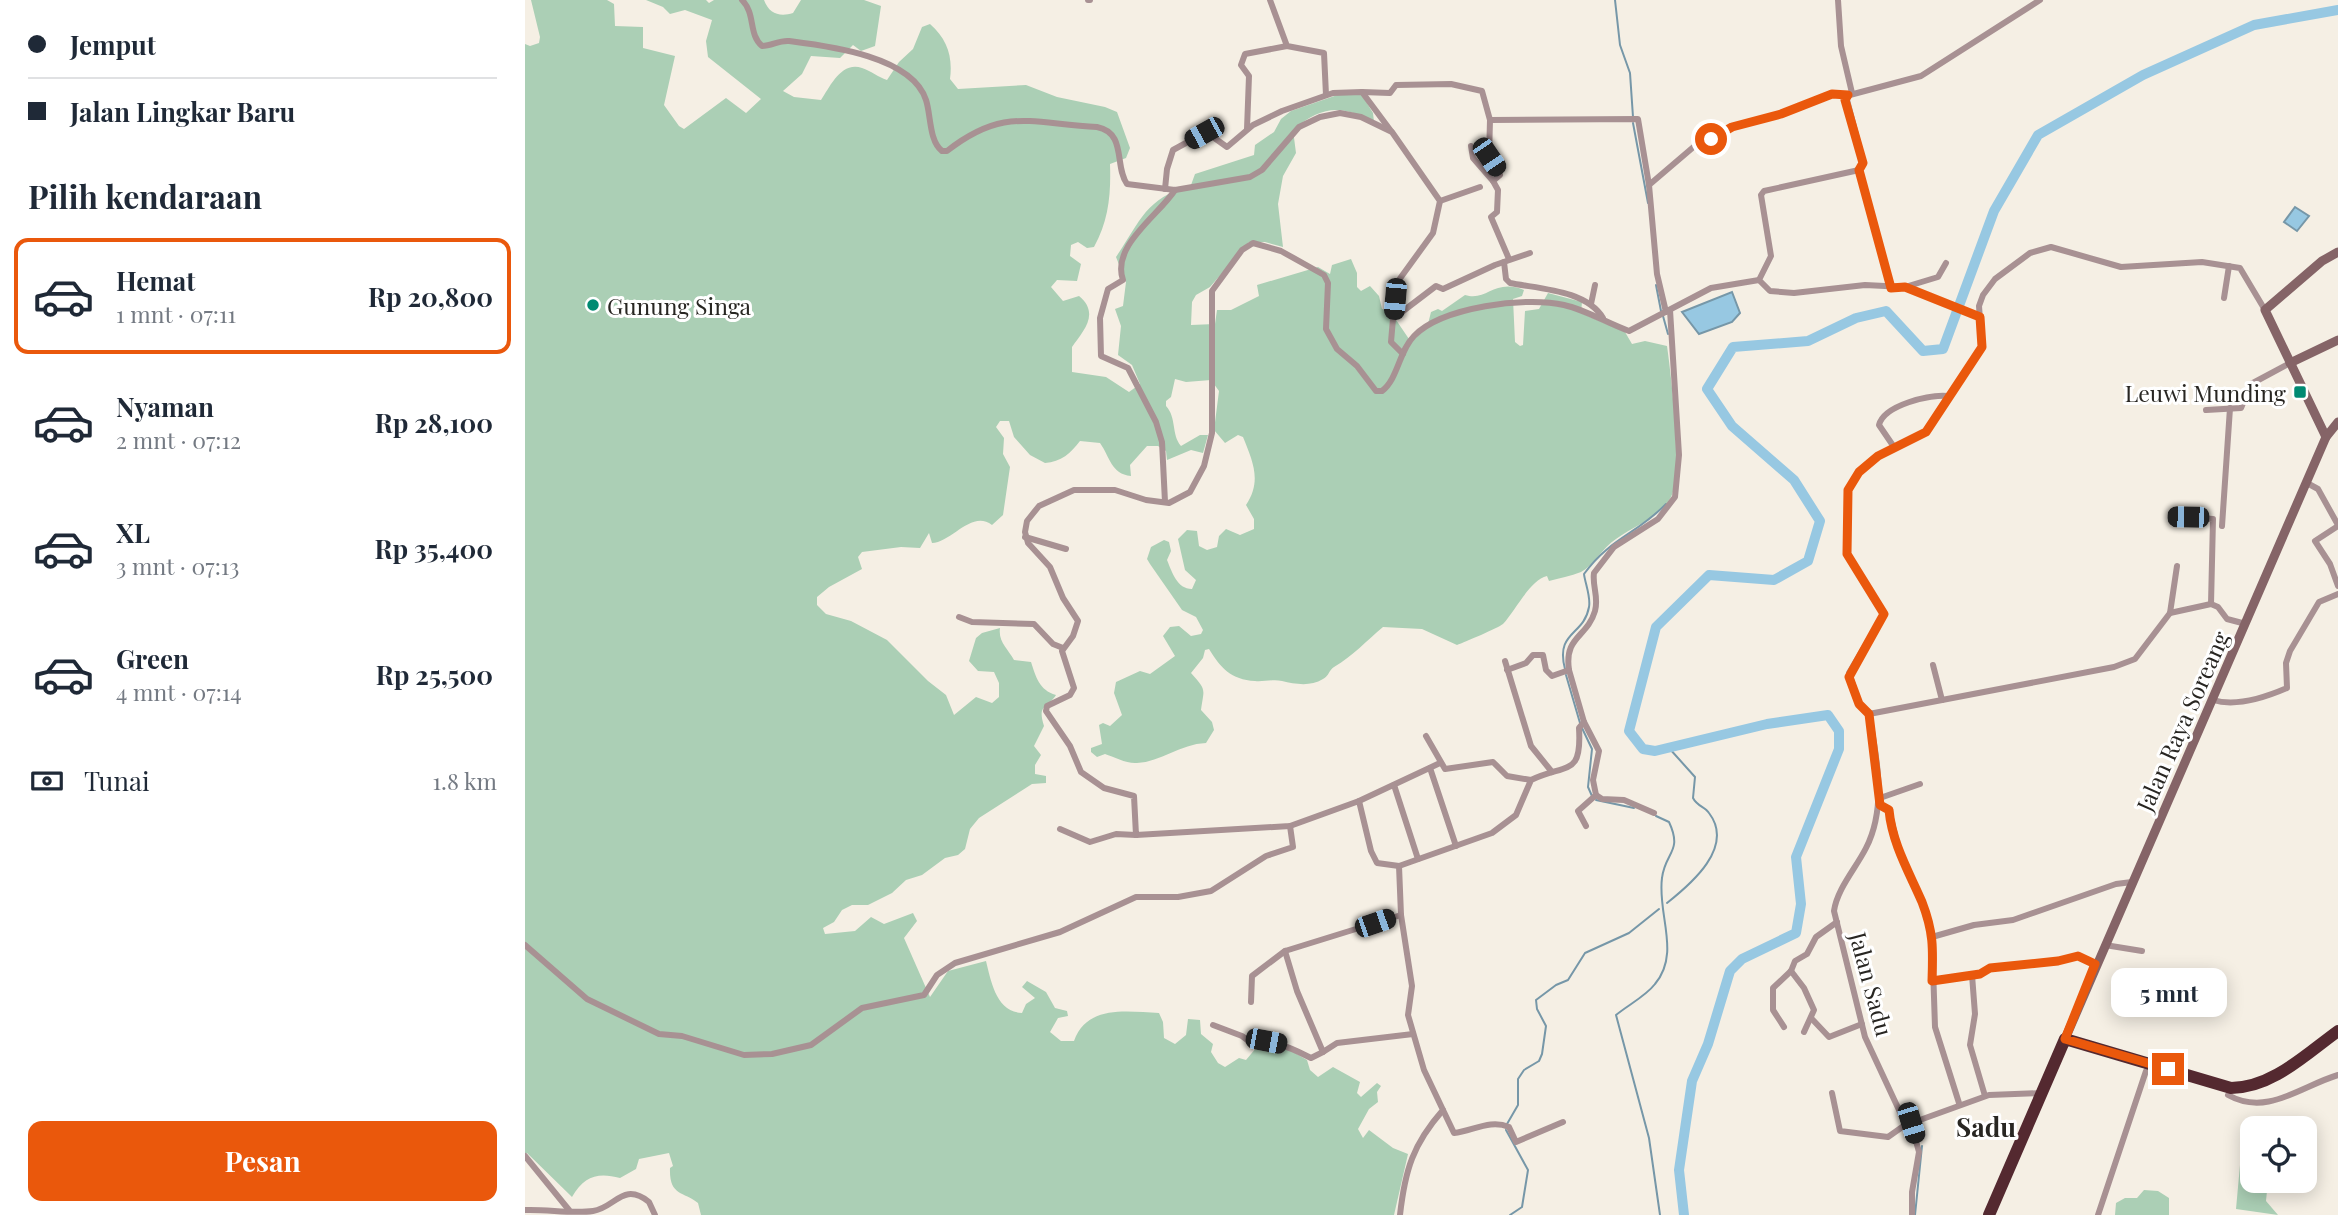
<!DOCTYPE html>
<html lang="id">
<meta charset="utf-8">
<style>
:root{--surface:#fff;--page:#f6f6f7;--text:#1f2937;--muted:#747a83;--line:#e0e1e3;--accent:#ea580c}
body{margin:0;font-family:"Playfair Display",serif;background:var(--page);color:var(--text);height:100vh;display:flex;flex-direction:column;font-size:26px;white-space:nowrap}
*{box-sizing:border-box;margin:0}
p{font-size:23px;color:var(--muted)}
.icon{flex:none;width:38px;height:38px;fill:none;stroke:currentColor;stroke-width:2;stroke-linecap:round;stroke-linejoin:round}
.map{position:relative;flex:1;overflow:hidden}
.drawer{display:flex;flex-direction:column;background:var(--surface);width:525px}
.drawer>*{flex:none}
.guide{display:grid;align-content:center;height:154px;padding:0 28px;background:var(--surface)}
.buttons{position:absolute;left:1715px;top:1116px;display:grid;gap:14px}
.buttons a{display:grid;place-items:center;width:77px;height:77px;border-radius:14px;background:var(--surface);box-shadow:0 4px 18px #0003;font-size:35px}
.end{position:absolute;width:32px;height:32px;margin:-16px;border:9px solid #ea580c;background:#fff;box-shadow:0 0 0 4px #fff}
.from{border-radius:50%}
.bubble{position:absolute;height:49px;border-radius:14px;background:var(--surface);box-shadow:0 4px 18px #0003;font-size:23px;font-weight:700;line-height:49px;text-align:center}
.car{position:absolute;width:21px;height:42px;margin:-21px -10px;border-radius:9px;box-shadow:0 0 5px 2px #0007;background:linear-gradient(#222 24%,#8ab4d8 0 40%,#222 0 76%,#8ab4d8 0 86%,#222 0)}
.guide b{display:flex;align-items:center;gap:24px;height:66px;font-size:26px}
.guide b+b{border-top:2px solid var(--line)}
.guide i{width:18px;height:18px;background:var(--text)}
ul{padding:0;list-style:none}
li{display:flex;align-items:center;gap:21px;height:116px;margin:0 14px 10px;padding:0 14px;border:4px solid transparent;border-radius:14px}
li div{flex:1}
li b{display:block;font-size:26px}
li em{font-style:normal;font-weight:700}
li.on{border-color:var(--accent)}
li>.icon{width:63px;height:63px;stroke-width:1.5}
h2{padding:0 28px;font-size:32px;line-height:84px}
.pay{display:flex;align-items:center;gap:18px;height:77px;padding:0 28px;font-size:26px}
.pay p{margin-inline-start:auto}
.primary-button{display:flex;gap:14px;margin-top:auto;padding:14px 28px}
.primary-button a{flex:1;height:80px;border-radius:14px;background:var(--accent);color:#fff;font-size:28px;font-weight:700;line-height:80px;text-align:center}
main{display:flex;flex:1;min-height:0}
.map>svg:first-child{display:block}
.green{fill:#abcfb5}
.water{fill:#97c8e2;stroke:#7697a8;stroke-width:2}
.lines{fill:none;stroke-linecap:round;stroke-linejoin:round}
.stream{stroke:#7697a8;stroke-width:2}
.river{stroke:#97c8e2;stroke-width:10}
.street{stroke:#a89193;stroke-width:6}
.secondary{stroke:#856467;stroke-width:9}
.highway{stroke:#542930;stroke-width:12}
.route{stroke:#ea580c;stroke-width:9}
.poi-dot{fill:#008a72;stroke:#fff;stroke-width:2.5}
.labels{text-anchor:middle;dominant-baseline:central;stroke-width:6;stroke-linejoin:round;paint-order:stroke}
.poi-label{font-size:23px;fill:#282622;stroke:#fff;text-anchor:start}
.street-label{font-size:23px;fill:#282622;stroke:#fff}
.quarter-label{font-size:26px;font-weight:bold;fill:#282622;stroke:#fff}
</style>
<main>
<section class="drawer">
<div class="guide">
<b><i class="from"></i>Jemput</b>
<b><i></i>Jalan Lingkar Baru</b>
</div>
<h2>Pilih kendaraan</h2>
<ul>
<li class="on"><svg class="icon" aria-label="car" viewBox="0 0 24 24"><path d="M5 17H2v-5l4-1 3-4h7l3 4 3 1v5h-3M9 17h6M6 11h13"/><circle cx="7" cy="17" r="2"/><circle cx="17" cy="17" r="2"/></svg><div><b>Hemat</b><p>1 mnt · 07:11</p></div><em>Rp 20,800</em></li>
<li><svg class="icon" aria-label="car" viewBox="0 0 24 24"><path d="M5 17H2v-5l4-1 3-4h7l3 4 3 1v5h-3M9 17h6M6 11h13"/><circle cx="7" cy="17" r="2"/><circle cx="17" cy="17" r="2"/></svg><div><b>Nyaman</b><p>2 mnt · 07:12</p></div><em>Rp 28,100</em></li>
<li><svg class="icon" aria-label="car" viewBox="0 0 24 24"><path d="M5 17H2v-5l4-1 3-4h7l3 4 3 1v5h-3M9 17h6M6 11h13"/><circle cx="7" cy="17" r="2"/><circle cx="17" cy="17" r="2"/></svg><div><b>XL</b><p>3 mnt · 07:13</p></div><em>Rp 35,400</em></li>
<li><svg class="icon" aria-label="car" viewBox="0 0 24 24"><path d="M5 17H2v-5l4-1 3-4h7l3 4 3 1v5h-3M9 17h6M6 11h13"/><circle cx="7" cy="17" r="2"/><circle cx="17" cy="17" r="2"/></svg><div><b>Green</b><p>4 mnt · 07:14</p></div><em>Rp 25,500</em></li>
</ul>
<div class="pay"><svg class="icon" aria-label="cash" viewBox="0 0 24 24"><path d="M3 7h18v10H3z"/><circle cx="12" cy="12" r="2"/></svg>Tunai<p>1.8 km</p></div>
<div class="primary-button"><a>Pesan</a></div>
</section>
<div class="map">
<svg width="1813" height="1215" viewBox="0 0 1813 1215">
<rect width="100%" height="100%" fill="#f5efe4"/>
<g class="green">
<path d="M6,0h76l7,4 1,22 28,1v21l32,8 -11,49 15,21 5,3 42,-31 20,15 15,-14 -53,-42 -2,-16 6,-21 -27,-10 -15,4 -7,-7 -17,-7h60l3,3 5,-3h50c5,14 16,17 29,13l8,-13h63l17,6 -6,40 -14,5 -8,-6 -13,13 -29,-2 -9,18 -19,17 11,6 27,3c9,-13 20,-39 41,-32 9,3 16,9 25,12l12,-18 14,-13 9,-22 8,-3c17,15 23,32 20,55l8,10 68,-4 31,12 48,10 12,5 13,36 -4,10 -16,6c1,29 -1,56 -16,83l-7,1 -9,-6 -7,3 -1,11 11,8 -4,17 -20,-1 -6,7 12,14 16,-5c22,18 3,36 -7,51v25l34,5 23,15 11,-8 -8,-19 -14,-10 3,-29 -6,-17 8,-3 3,-24 -10,-25c26,-38 28,-57 75,-72l4,-11 59,-19 1,-10 19,-13 7,-13 10,-8 55,-19 16,3 11,18 1,9c-33,-17 -51,-17 -81,8l3,23 -13,23 -5,28 5,43 -18,-5h-16l-39,45 -14,8 -4,7 -1,23 24,-1 2,-14h14l28,-14 -2,-11 61,-18 12,7 2,-9 19,-6 6,14v14l4,4 9,-5 9,10 3,13 8,2 21,31 16,-14 4,-16 7,-3 4,2 23,-16c22,7 29,-17 59,-5l-2,6 -9,3 2,43 5,4 3,-1 2,-34 14,-2 9,-16 34,9 -1,11 44,19 7,12 13,-3 22,5c4,28 16,129 4,151 -11,20 -37,29 -55,42 -13,8 -23,27 -35,33 -10,4 -22,6 -32,9l-2,-5c-17,4 -31,34 -44,48 -5,4 -38,18 -46,21l-35,-16 -39,-2c-18,15 -29,28 -49,40 -5,3 -5,9 -11,12 -13,8 -28,5 -41,2 -9,-2 -19,1 -27,0 -24,-1 -35,-14 -46,-32l-4,1 -2,8 -12,15c16,18 13,15 10,37l11,12 2,8 -8,13c-26,1 -45,19 -69,20 -10,1 -23,-6 -32,-9l-8,3 -6,-5v-4l11,-4 -3,-19 4,-2 7,3 12,-11 -8,-22 2,-11 24,-11 10,3 25,-18 -12,-20 7,-9 9,-1 12,10 10,-2 2,-4 -7,-13 -14,-7 -32,-46 -3,-5 4,-12 13,-7 5,2 2,9 -4,9c5,12 10,29 25,29l4,-9 -11,-10 -7,-31 9,-9 10,1 2,15 8,4 10,-3 2,-11 7,-7 14,6 14,-6v-10l-8,-14c16,-24 7,-43 -3,-68l-5,-2 -13,8 -11,-13 5,-39 -8,-11 -25,2 -11,-3 -4,18 -5,4v5c11,12 5,28 15,40l19,-11h8l-5,18 -12,-3 -24,10 -1,-9 -8,-5h-11l-17,19 1,11c-20,-2 -21,-19 -31,-33l-20,-2c-9,12 -19,21 -35,22l-15,-8 -16,-18 -5,-16h-9l-4,6 8,11 -1,16 7,13 -7,48 -11,10c-20,-16 -40,17 -60,18l-3,-10 -9,15 -19,-1 -39,5 -4,5 4,12 -33,18 -12,10v8l9,9 25,7 36,19 41,41 18,14 8,20 22,-18 16,6 7,-6v-14l-5,-11 -16,-1 -9,-10 7,-23 6,-5 18,-5c-2,14 8,21 14,32l17,2c5,15 8,28 25,33 -9,14 -19,9 -12,31l-10,20 7,9 -6,10v9l11,2v7l-14,1 -53,34 -9,11 -5,20 -7,6 -13,3 -23,17 -16,5 -14,13 -24,12h-16l-10,5 -8,12 -11,6 2,6 30,-3 16,-14 13,7 29,-11 4,8 -13,17 26,59 18,-26 38,-10c5,20 10,51 36,52l4,-9 9,-6 -13,-11 5,-6 19,11 9,16 12,3 1,5 -10,2 -8,14 11,9h13c13,-37 54,-29 85,-28l4,9 1,16 11,6 11,-9 2,-16 12,1 1,14 12,10 -2,8 7,11 7,4 14,-9 7,2 10,-12 12,-3 20,4 19,11 3,10 8,7 15,-10 27,15 -3,11 4,4 16,-14 4,3 -4,6 1,10 -9,7 -11,20 5,9 6,-8 24,18 15,6 -14,61h-693l-3,-12c-15,-12 -29,-7 -28,-35l3,-2 -4,-13 -30,6 -3,10 -16,9c-22,-6 -36,-2 -48,19l-45,-44 -2,1v-1110l5,2 9,-3 1,-6z"/>
<polygon points="1727,1161 1727,1181 1743,1181 1741,1201 1753,1215 1711,1209 1715,1165"/>
<polygon points="1619,1190 1633,1191 1644,1198 1644,1215 1590,1215 1591,1203 1600,1198 1612,1198"/>
</g>
<g class="water">
<polygon points="1770,207 1784,216 1772,231 1759,222"/>
<polygon points="1207,292 1215,313 1207,322 1174,334 1157,312"/>
</g>
<g class="lines">
<g class="stream">
<polyline points="1090,0 1095,45 1105,73 1108,117"/>
<polyline points="1108,123 1123,203"/>
<polyline points="1131,285 1136,311"/>
<polyline points="1138,316 1143,334"/>
<path d="M1040,669c-10,-38 19,-33 24,-62 2,-10 -4,-24 -5,-33 26,-36 53,-40 82,-70"/>
<polyline points="1041,675 1055,723"/>
<polyline points="1057,728 1067,749 1063,787 1067,796"/>
<polyline points="1071,800 1109,808"/>
<path d="M1131,816l13,6c14,30 -4,30 -7,56 -5,36 19,75 -7,106 -9,12 -27,21 -39,31l33,123 11,77"/>
<path d="M1142,903c24,-19 68,-56 42,-90 -4,-6 -12,-7 -16,-15l2,-21 -26,-29"/>
<polyline points="982,1124 993,1105 993,1079 999,1070 1014,1061 1017,1054 1021,1026 1012,1009 1011,1000 1031,985 1043,980 1060,953 1104,933 1134,909"/>
<polyline points="981,1130 1003,1170 997,1207 985,1215"/>
<polyline points="1390,1215 1397,1146"/>
</g>
<polyline class="river" points="1159,1215 1154,1170 1167,1081 1183,1044 1205,971 1217,959 1271,933 1276,904 1271,857 1314,749 1314,731 1303,715 1242,724 1130,751 1118,749 1104,731 1131,627 1184,575 1249,580 1283,561 1295,521 1269,480 1207,426 1182,389 1208,347 1283,341 1331,318 1361,311 1398,351 1418,349 1469,211 1513,135 1618,75 1729,25 1813,10"/>
<g class="street">
<path d="M217,0c14,14 6,34 20,46 10,0 17,-6 27,-5 39,5 123,15 137,59 5,15 3,41 16,51h5c58,-45 84,-27 150,-24 30,6 17,39 30,57l48,6 75,-13 12,-7 37,-43 21,-10 20,-4 21,4 31,15 48,69 -7,32 -37,51 -5,58 12,12"/>
<polyline points="563,0 565,0"/>
<polyline points="745,0 762,46 799,53 801,95"/>
<polyline points="1313,0 1316,46 1327,93"/>
<polyline points="837,92 865,93 871,85 926,84 957,91 965,120 1113,119 1124,185 1172,144 1186,140 1206,127 1256,114 1307,94 1323,95"/>
<polyline points="965,120 964,157 975,175 968,181 973,190 972,212 966,217 984,259"/>
<polyline points="722,129 724,76 716,65 720,54 762,46"/>
<polyline points="946,146 948,158 968,181"/>
<polyline points="1334,170 1366,288"/>
<polyline points="1124,185 1132,274 1141,312"/>
<polyline points="640,189 642,169 648,150 681,132 702,147 728,125 757,111 808,93 837,92 866,131"/>
<polyline points="915,201 955,187"/>
<path d="M979,262l2,17 4,4c30,6 76,7 93,35"/>
<polyline points="1380,287 1413,277 1421,263"/>
<polyline points="1699,298 1704,266"/>
<polyline points="1066,304 1070,285"/>
<polyline points="1455,317 1380,287 1340,285 1269,293 1245,291 1234,280 1246,256 1236,195 1239,191 1334,170 1338,163 1336,154 1321,96 1396,76 1515,0"/>
<polyline points="869,318 911,286 918,289 970,265 1005,253"/>
<polyline points="1681,410 1716,408 1726,384 1765,363"/>
<path d="M1369,447l-15,-22c5,-20 51,-31 70,-29"/>
<polyline points="1782,483 1793,489 1813,525"/>
<path d="M640,502l-3,-60 -6,-20 -28,-54 -27,-12 -1,-38 8,-29 15,-9c-12,-34 35,-64 52,-90"/>
<polyline points="1646,516 1688,519 1686,604"/>
<polyline points="1697,526 1705,408"/>
<polyline points="1813,526 1790,541 1805,564 1813,586"/>
<polyline points="500,537 541,549"/>
<polyline points="1645,613 1652,566"/>
<polyline points="434,617 447,622 509,624 528,644 538,648"/>
<polyline points="980,661 1006,746 1027,772"/>
<polyline points="1408,665 1417,700"/>
<path d="M982,670l19,-7 7,-8h10l3,15 6,6 17,-6 15,52 -5,6c3,49 -12,35 -48,52l-15,35 -24,18 -93,33 -22,-3 -6,-12 -12,-50 -69,25 -154,9 -2,-39 -30,-8 -23,-16 -11,-26 -24,-35 1,-5 23,-11 4,-7 -12,-37 11,-15 5,-15 -15,-23 -13,-31 -22,-24 -3,-11 2,-11 12,-15 35,-16h41l31,10 23,3 21,-11 14,-26 8,-33v-142l30,-41 11,-7 28,8 43,24 4,8 -2,46 11,20 20,17 19,25h6c16,-12 17,-40 32,-55 28,-29 112,-40 150,-31 22,5 43,18 65,26l82,-43 48,-8"/>
<path d="M1044,670c-5,-34 18,-32 26,-59 4,-14 -3,-25 -1,-38l20,-26 44,-28 17,-22 4,-42 -9,-145"/>
<path d="M1688,700c23,7 51,-2 74,-12l-1,-25 4,-12 29,-49 19,-8"/>
<polyline points="1344,714 1334,704 1324,673 1359,614 1322,554 1323,490 1334,472 1353,456 1401,432 1457,347 1454,306 1458,295 1470,279 1505,253 1526,247 1596,267 1677,262 1715,268 1740,310"/>
<path d="M1344,714c8,44 18,93 -3,134 -10,20 -29,41 -32,63l31,126 41,88 83,-30 53,-2"/>
<polyline points="1344,714 1589,667 1610,659 1645,613 1686,604 1693,607 1702,619 1721,624"/>
<polyline points="1059,722 1074,751 1068,780 1071,795 1053,811 1061,826"/>
<polyline points="901,736 920,769 968,762 982,776 1006,780"/>
<polyline points="905,768 931,846"/>
<polyline points="869,785 893,859"/>
<polyline points="1071,795 1077,799 1099,800 1129,813"/>
<polyline points="1355,798 1395,784"/>
<polyline points="834,801 915,763"/>
<polyline points="1355,805 1364,810 1373,847 1397,903 1407,937 1410,1027 1434,1103"/>
<polyline points="535,829 565,842 591,834 611,835"/>
<path d="M874,866l2,49 11,71 -4,29 16,55 19,40c-30,34 -38,60 -43,105"/>
<polyline points="876,915 760,951 772,991 798,1052 812,1043 888,1034"/>
<polyline points="1407,937 1449,925 1488,920 1591,884 1607,882"/>
<polyline points="0,945 62,999 134,1034 157,1036 219,1055 247,1054 286,1045 337,1008 399,995 412,975 430,963 535,932 611,897 653,897 686,891 741,856 768,847 765,826"/>
<polyline points="1580,945 1617,951"/>
<polyline points="1266,971 1279,988 1289,1010 1279,1032"/>
<polyline points="1447,975 1450,1014 1445,1045 1460,1096"/>
<polyline points="1407,981 1455,974 1465,968 1533,961 1553,956 1570,964"/>
<polyline points="726,1002 727,976 760,951"/>
<polyline points="1287,1019 1304,1037 1337,1024"/>
<path d="M688,1025l29,11 12,9c25,-4 35,2 57,13l12,-6"/>
<polyline points="1259,1027 1248,1010 1248,988 1266,971 1270,961 1282,954 1291,937 1312,922"/>
<polyline points="1307,1093 1315,1131 1363,1137 1380,1125"/>
<path d="M1703,1095c39,22 73,-9 110,-20"/>
<path d="M918,1110l11,23c19,-2 36,-14 55,-6l7,15 47,-20"/>
<polyline points="1386,1123 1394,1152 1387,1192 1387,1215"/>
<polyline points="0,1156 44,1210"/>
<path d="M0,1210c22,-1 47,4 68,1 22,-3 30,-30 56,-9l6,13"/>
<polyline points="1573,1215 1621,1071"/>
</g>
<g class="secondary">
<polyline points="1765,363 1813,340"/>
<polyline points="1801,437 1740,310 1797,261 1813,252"/>
<polyline points="1540,1039 1801,437 1813,422"/>
</g>
<path class="highway" d="M1464,1215l76,-176 166,49c41,0 75,-34 107,-57"/>
</g>
<g class="lines">
<path class="route" d="M1186,139l21,-12 49,-13 51,-20 16,1 -3,5 18,63 -4,7 32,118 14,-1 75,30 2,30 -56,85 -48,24 -19,16 -11,18 -1,64 37,60 -35,63 10,27 10,10 11,91 9,5c3,33 20,62 33,92 12,31 11,48 10,79l48,-7 10,-6 68,-7 20,-5 17,8 -30,75 103,30"/>
</g>
<g class="poi-dot">
<circle cx="68" cy="305" r="7"/>
<rect x="1768" y="385" width="14" height="14" rx="3.5"/>
</g>
<g class="labels">
<g class="poi-label">
<text x="82" y="305">Gunung Singa</text>
<text x="1761" y="392" text-anchor="end">Leuwi Munding</text>
</g>
<g class="street-label">
<text transform="translate(1657 721) rotate(-66)">Jalan Raya Soreang</text>
<text transform="translate(1347 984) rotate(75)">Jalan Sadu</text>
</g>
<g class="quarter-label">
<text x="1461" y="1126">Sadu</text>
</g>
</g>
</svg>
<div class="buttons">
<a><svg class="icon" aria-label="locate" viewBox="0 0 24 24"><circle cx="12" cy="12" r="6"/><path d="M12 2v4M12 18v4M2 12h4M18 12h4"/></svg></a>
</div>
<i class="end from" style="left:1186px;top:139px"></i>
<i class="end" style="left:1643px;top:1069px"></i>
<div class="bubble" style="left:1586px;top:968px;width:116px">5 mnt</div>
<i class="car" style="left:679px;top:133px;rotate:241deg"></i>
<i class="car" style="left:964px;top:157px;rotate:146deg"></i>
<i class="car" style="left:870px;top:299px;rotate:185deg"></i>
<i class="car" style="left:1663px;top:517px;rotate:271deg"></i>
<i class="car" style="left:850px;top:923px;rotate:71deg"></i>
<i class="car" style="left:741px;top:1041px;rotate:101deg"></i>
<i class="car" style="left:1386px;top:1123px;rotate:163deg"></i>
</div>
</main>
